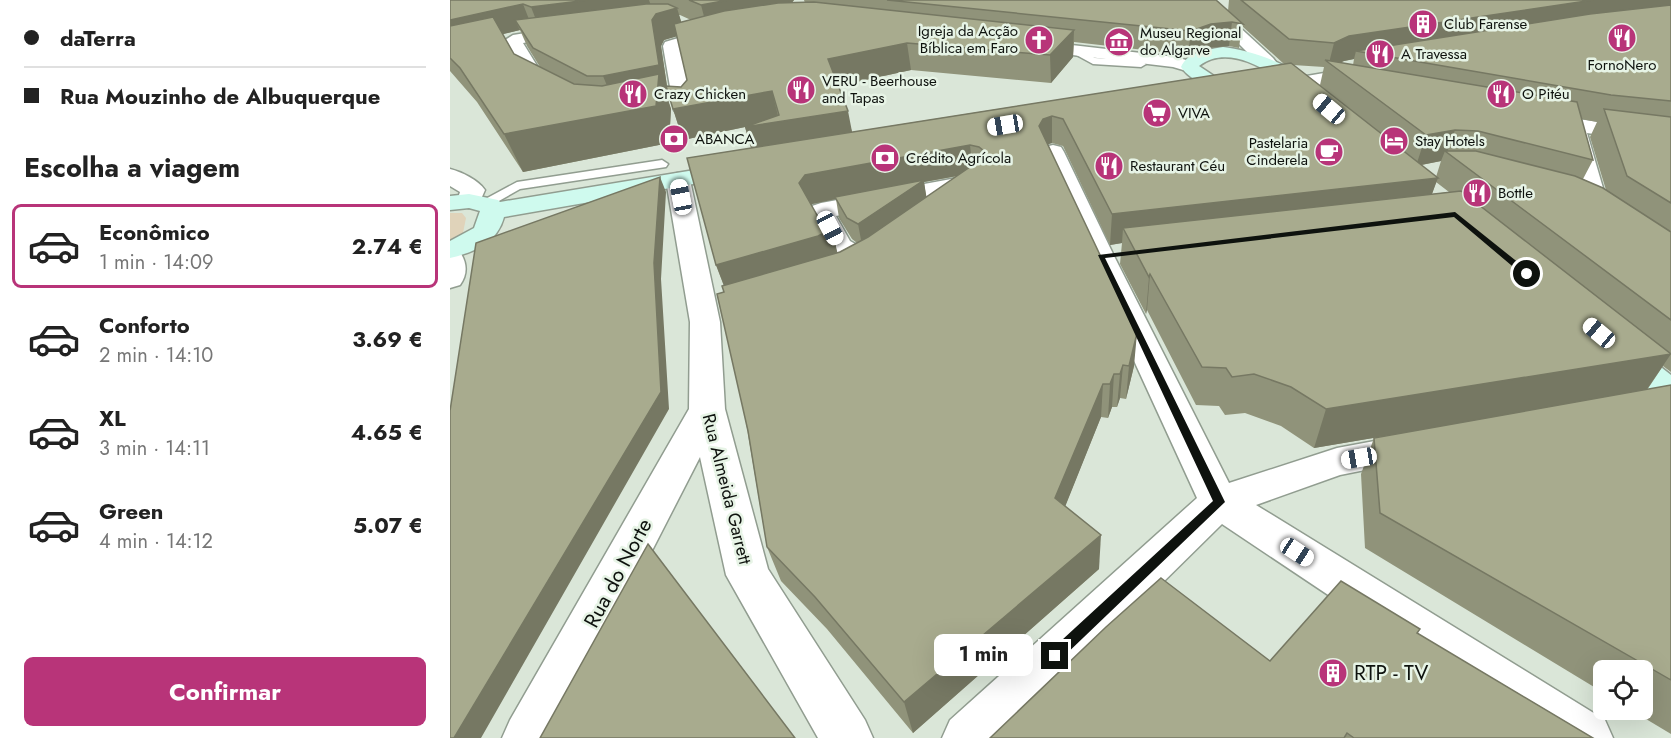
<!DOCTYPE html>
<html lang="pt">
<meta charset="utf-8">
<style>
:root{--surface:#fff;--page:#f2f2f2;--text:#222;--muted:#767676;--line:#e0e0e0;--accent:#b83479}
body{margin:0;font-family:Jost,sans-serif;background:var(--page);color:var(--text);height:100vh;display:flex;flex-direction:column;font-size:22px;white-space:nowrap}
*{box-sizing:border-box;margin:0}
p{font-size:20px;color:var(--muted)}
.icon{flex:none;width:33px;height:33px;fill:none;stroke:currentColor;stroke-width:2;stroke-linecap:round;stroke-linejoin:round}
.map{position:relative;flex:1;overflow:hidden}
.side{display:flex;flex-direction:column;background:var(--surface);width:450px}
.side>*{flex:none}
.hud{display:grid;align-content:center;height:132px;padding:0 24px;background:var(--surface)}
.fabs{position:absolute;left:1143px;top:660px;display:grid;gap:12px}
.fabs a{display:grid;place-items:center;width:60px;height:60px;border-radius:9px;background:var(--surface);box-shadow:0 6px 24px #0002;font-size:30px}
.end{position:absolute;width:27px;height:27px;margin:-14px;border:8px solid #0e120e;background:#fff;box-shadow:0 0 0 3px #fff}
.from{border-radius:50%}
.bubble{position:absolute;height:42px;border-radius:9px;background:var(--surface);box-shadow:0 6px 24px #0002;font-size:20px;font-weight:700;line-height:42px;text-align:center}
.car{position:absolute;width:18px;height:36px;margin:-18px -9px;border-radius:8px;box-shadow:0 0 4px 2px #0007;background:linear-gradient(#fff 24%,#345 0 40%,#fff 0 76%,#345 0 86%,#fff 0)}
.hud b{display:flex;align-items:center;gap:21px;height:57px;font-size:22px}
.hud b+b{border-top:2px solid var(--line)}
.hud i{width:15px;height:15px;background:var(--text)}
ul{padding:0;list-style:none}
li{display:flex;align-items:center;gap:18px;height:84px;margin:0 12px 9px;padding:0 12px;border:3px solid transparent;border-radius:9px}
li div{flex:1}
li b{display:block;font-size:22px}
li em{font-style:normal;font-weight:700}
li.active{border-color:var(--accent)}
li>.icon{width:54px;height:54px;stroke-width:1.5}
h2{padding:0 24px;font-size:27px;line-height:72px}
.action{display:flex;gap:12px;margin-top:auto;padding:12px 24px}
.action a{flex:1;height:69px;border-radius:9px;background:var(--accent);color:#fff;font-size:24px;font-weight:700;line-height:69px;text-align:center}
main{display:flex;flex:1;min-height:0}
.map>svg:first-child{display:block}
.green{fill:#e0d3ba}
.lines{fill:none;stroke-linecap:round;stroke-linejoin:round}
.lane-casing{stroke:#919d90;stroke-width:3}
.street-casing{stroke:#919d90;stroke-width:3}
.secondary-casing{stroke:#919d90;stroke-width:3}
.lane{fill:#fff;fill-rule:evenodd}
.street{fill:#fff;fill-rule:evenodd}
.secondary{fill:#cffaee;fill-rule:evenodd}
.wall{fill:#90937a;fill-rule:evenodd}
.shaded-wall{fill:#767863}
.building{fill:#a8ab8e;stroke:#767863;stroke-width:1.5}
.route{fill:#0e120e}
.labels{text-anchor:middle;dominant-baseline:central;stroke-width:5;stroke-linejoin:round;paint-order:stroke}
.far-poi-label{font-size:15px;fill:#0e120e;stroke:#e7f4e6;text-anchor:start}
.street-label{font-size:18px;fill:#0e120e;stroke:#e7f4e6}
.near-street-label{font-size:21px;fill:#0e120e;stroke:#e7f4e6}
.near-poi-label{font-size:21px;fill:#0e120e;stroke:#e7f4e6;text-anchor:start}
</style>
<main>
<section class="side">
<div class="hud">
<b><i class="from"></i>daTerra</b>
<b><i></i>Rua Mouzinho de Albuquerque</b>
</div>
<h2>Escolha a viagem</h2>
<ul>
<li class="active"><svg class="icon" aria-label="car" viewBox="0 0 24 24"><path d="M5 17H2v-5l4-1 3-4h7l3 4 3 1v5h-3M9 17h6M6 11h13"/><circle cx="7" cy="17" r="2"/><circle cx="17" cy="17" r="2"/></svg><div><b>Econômico</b><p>1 min · 14:09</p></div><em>2.74 €</em></li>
<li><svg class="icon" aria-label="car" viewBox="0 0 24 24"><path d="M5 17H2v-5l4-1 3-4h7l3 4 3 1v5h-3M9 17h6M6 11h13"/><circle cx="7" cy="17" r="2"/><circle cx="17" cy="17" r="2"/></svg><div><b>Conforto</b><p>2 min · 14:10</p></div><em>3.69 €</em></li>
<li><svg class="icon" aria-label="car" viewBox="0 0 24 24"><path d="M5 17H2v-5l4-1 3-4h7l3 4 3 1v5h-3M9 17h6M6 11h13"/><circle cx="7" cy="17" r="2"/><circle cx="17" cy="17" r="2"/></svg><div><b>XL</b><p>3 min · 14:11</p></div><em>4.65 €</em></li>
<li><svg class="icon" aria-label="car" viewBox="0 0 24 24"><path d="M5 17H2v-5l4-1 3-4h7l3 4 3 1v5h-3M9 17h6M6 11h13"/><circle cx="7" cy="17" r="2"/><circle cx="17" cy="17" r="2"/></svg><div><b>Green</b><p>4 min · 14:12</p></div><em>5.07 €</em></li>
</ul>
<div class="action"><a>Confirmar</a></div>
</section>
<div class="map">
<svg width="1221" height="738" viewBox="0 0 1221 738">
<rect width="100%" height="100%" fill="#dae6d8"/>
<polygon class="green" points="0,213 12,213 16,218 13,233 0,241"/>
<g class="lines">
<g class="lane-casing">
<g id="lane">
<polygon points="624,47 645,58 691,61 696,64 691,67 643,64 621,52 619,50"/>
<polygon points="212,160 218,164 216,167 70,189 40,206 30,206 28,203 67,182"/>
</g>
</g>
<g class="street-casing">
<g id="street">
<polygon points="745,0 760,0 823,58 826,62 823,66 811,66"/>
<path d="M119,26l6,2 2,3 -2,3 -52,9 21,34 18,10 3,4 -3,4c-31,8 -46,-34 -57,-55l8,-5z"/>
<polygon points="255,30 263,35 261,38 230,49 244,110 241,114 227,114 224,110 213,46 215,42"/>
<polygon points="578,40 726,57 746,63 749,67 746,71 740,72 723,67 572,49 570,45 572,41"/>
<polygon points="874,73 922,82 924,86 922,90 915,92 874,85 852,88 845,86 843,82 845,78"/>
<polygon points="1089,113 1221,133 1221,145 1137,133 1160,212 1156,217 1147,220 1138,217 1134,212 1116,129 1082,123 1079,119 1082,115"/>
<polygon points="603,145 611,147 614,152 664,256 779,483 887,448 962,434 975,438 980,448 975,458 890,475 806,505 1155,720 1163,738 1092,738 772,524 555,738 492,738 500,720 747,498 636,256 592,152 595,147"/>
<path d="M0,169c12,3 28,11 35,21l-7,16 -9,2 -9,-2 -3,-5 3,-9 -10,-6z"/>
<polygon points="228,173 236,175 240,180 270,322 275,409 318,569 415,720 423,738 368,738 276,575 250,457 106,738 52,738 60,720 239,409 240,322 216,180 220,175"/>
<path d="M523,175l8,2 4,5c-7,10 -15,13 -27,10l-122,24 14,25 23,13 4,6 -4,6c-36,9 -52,-29 -65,-55l4,-5 9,-3z"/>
<path d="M0,250l10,2c7,11 8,22 0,33l-10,3z"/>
</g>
</g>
<g class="secondary-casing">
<g id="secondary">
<path d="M773,47c30,3 79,21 97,46l-3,4h-14c-26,-21 -71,-56 -104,-31l15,10 38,4 2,4 -2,4c-24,6 -57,-1 -71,-21 7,-16 27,-17 42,-20z"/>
<path d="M287,163l8,2 4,5 -4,5 -241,42c-7,26 -29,35 -54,41v-17l24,-13 6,-17 -11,-3 -19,2v-14l19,-2 29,6 2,2z"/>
<polygon points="1169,340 1180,343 1221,375 1221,405 1209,401 1158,357 1153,350 1158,343"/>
</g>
</g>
<use href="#lane" class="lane"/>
<use href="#street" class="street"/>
<use href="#secondary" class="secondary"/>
</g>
<g class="wall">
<path d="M0,0h344l-2,3h13l-1,-3h412l12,11 1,-11h442v372l-8,-6 -16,24 24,-5v349l-40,-24h11v-40h-38v23l-239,-145 -4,-74 13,-36 22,-4 -82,14 -33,-22 -36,-13 -20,2 -6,-9 -23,-1 -49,-95 -1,4 -26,-50 2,-21 -12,2 -47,-99 -11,-3 -4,1 86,222 -8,33 -6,-1 -3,9h-5l-4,11 -7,-1 -36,89 34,63 -186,164 -86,-104 -46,-48 -14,-34 -43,-255v-6l-8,-21 35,-117 -6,-21 -62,13 -15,-47 -2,1 5,15 -2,34 -146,29 -46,-70 -27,-31zM229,15h1l11,5 -10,2zM792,26l42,38 -432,68 -14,-46 73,-16 140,13 22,-26 1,-15 114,13 20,-7 21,-2 10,2zM70,30l7,16 13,21 -26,-13 -12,-20zM227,36l10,44 -6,7 -14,-1 -6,-40 3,-6zM904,59l-1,6 -14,-2 5,-2zM843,65l31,2 -4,18zM1131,119l16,3 -7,15 16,53 -23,-11 10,-19zM991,161l-5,16 -15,-12zM508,176l-32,21 -2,-15zM986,182l13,10 -17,2zM386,199l3,19 13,21 5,4 -20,10 -5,-24 -15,-14 -6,-10 1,-1z"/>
<polygon points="967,633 1143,738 540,738 820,661"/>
</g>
<g class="shaded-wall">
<polygon points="138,0 199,0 204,15 90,30 81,7"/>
<polygon points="278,0 344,0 333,13 257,28 251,5"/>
<polygon points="1143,0 1221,0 1221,12 906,51 904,59 894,61 883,66 879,63 884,43 899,36"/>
<polygon points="73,4 82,27 65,20 70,30 0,47 0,20"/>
<polygon points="227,8 235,34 214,40 211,46 218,93 216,94 221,109 219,143 73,172 54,134 165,105 153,76 206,14"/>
<polygon points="782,22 779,46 758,48 738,55 741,31 761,24"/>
<polygon points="624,30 623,57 601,83 600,55"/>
<polygon points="457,43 461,70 383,87 378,59"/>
<polygon points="322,91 329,120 398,111 404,142 304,158 295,127 233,140 223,109"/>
<polygon points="602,116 602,143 593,146 589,126 593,119"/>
<polygon points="1005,130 997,153 995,151 991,161 966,166 976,135"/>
<polygon points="520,145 523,173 474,182 477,200 412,245 408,224 385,197 386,199 362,204 356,212 349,183 355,175"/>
<polygon points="210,177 216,192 211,279 219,409 31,738 4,738"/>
<polygon points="988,178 977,207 673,228 672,243 660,245 662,214"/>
<polygon points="382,229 389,260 278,296 266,265"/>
<polygon points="700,274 697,310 696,314 699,277"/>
<polygon points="687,333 684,366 676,399 679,366"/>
<polygon points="1221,354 1195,392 864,448 876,409"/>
<polygon points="673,365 670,398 667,407 670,374"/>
<polygon points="664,374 662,407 658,418 660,384"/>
<polygon points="653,384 651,417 605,532 605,498"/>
<polygon points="651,535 649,569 463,733 454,702"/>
</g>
<g class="building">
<polygon points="0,0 138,0 81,7 73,4 0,20"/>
<polygon points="239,0 278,0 251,5"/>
<polygon points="437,0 766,0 793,24 782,22 761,24 741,31"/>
<polygon points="791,0 1143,0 899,36 884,43 839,39"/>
<polygon points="364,2 624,30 600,55 457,43 378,59 398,111 295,127 329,115 322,91 223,109 216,86 231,87 237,80 224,24 274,11 328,3"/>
<polygon points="196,4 218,4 227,8 206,14 202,20 209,65 153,76 137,76 83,48 65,20"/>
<polygon points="1221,5 1221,101 1161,95 906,51 1140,14"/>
<polygon points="43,17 64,54 124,84 152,86 209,74 206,106 54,134 10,68 0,58 0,26"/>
<polygon points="875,60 1127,102 1143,160 1028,131 1005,130 976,135"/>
<polygon points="841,63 988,178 662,214 613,119 602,116 593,119 589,126 687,333 679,366 673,365 670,374 664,374 660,384 653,384 605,498 651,535 454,702 365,597 317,547 298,431 267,294 274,292 272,286 390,252 418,237 530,160 535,152 529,147 520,145 355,175 349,183 367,215 382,229 368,236 266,265 237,158"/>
<polygon points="1154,109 1221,117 1221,203 1177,176"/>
<polygon points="995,151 1026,151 1125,176 1153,188 1221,232 1221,320"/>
<polygon points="210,177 204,263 211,392 4,738 0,738 0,411 26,243"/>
<polygon points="474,180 408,224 397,218 385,197"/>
<polygon points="1011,191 1221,354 876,409 841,387 804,374 782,377 776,368 752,367 700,274 699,277 673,228"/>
<polygon points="1221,385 1221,680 930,513 924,438"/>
<polygon points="198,544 345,738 90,738"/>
<polygon points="711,578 820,661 891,581 970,629 967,633 1143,738 904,738 897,733 894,738 540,738 656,627"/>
</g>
<polygon class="route" points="1005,212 1080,272 1080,276 1074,276 1004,217 655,258 775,502 610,660 605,662 600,660 598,656 600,651 763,501 648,255"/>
<defs>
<g id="building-disc" transform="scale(1.5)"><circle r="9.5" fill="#b83479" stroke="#e7f4e6"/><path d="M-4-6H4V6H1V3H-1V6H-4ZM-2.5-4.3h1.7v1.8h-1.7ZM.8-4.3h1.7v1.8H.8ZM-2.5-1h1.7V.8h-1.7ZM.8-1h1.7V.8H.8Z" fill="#fff"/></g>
<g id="restaurant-disc" transform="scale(1.5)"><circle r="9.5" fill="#b83479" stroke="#e7f4e6"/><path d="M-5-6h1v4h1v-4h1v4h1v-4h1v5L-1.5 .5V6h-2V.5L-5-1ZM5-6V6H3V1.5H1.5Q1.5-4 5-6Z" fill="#fff"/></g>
<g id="church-disc" transform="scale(1.5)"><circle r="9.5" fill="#b83479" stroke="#e7f4e6"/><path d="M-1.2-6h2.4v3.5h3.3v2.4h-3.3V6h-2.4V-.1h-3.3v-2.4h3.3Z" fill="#fff"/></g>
<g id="museum-disc" transform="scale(1.5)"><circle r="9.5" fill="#b83479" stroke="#e7f4e6"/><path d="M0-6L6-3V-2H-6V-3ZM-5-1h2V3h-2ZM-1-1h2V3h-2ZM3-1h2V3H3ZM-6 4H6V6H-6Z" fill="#fff"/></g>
<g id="supermarket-disc" transform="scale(1.5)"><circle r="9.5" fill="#b83479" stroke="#e7f4e6"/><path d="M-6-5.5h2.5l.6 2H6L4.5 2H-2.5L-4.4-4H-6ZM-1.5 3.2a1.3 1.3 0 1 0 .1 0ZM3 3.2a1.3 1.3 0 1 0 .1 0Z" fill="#fff"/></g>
<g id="bank-disc" transform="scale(1.5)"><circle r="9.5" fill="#b83479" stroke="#e7f4e6"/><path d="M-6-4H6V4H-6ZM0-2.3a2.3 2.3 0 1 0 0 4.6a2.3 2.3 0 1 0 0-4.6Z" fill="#fff"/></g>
<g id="hotel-disc" transform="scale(1.5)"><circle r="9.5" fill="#b83479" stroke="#e7f4e6"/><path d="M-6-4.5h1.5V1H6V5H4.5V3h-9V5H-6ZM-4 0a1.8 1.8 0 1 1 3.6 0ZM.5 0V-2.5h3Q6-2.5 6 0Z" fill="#fff"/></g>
<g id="cafe-disc" transform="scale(1.5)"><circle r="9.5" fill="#b83479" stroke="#e7f4e6"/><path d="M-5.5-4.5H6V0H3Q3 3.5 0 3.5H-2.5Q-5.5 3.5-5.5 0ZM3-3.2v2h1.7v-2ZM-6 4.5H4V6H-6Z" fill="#fff"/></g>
</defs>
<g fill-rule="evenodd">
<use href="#building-disc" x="973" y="24"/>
<use href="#restaurant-disc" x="1172" y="38"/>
<use href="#church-disc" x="589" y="40"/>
<use href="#museum-disc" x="669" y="42"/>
<use href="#restaurant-disc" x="930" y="54"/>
<use href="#restaurant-disc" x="351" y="90"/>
<use href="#restaurant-disc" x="183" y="94"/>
<use href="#restaurant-disc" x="1051" y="94"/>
<use href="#supermarket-disc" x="707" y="113"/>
<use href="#bank-disc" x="224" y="139"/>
<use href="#hotel-disc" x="944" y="141"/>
<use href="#cafe-disc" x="879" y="152"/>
<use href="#bank-disc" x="435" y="158"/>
<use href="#restaurant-disc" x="659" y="166"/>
<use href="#restaurant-disc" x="1027" y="193"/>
<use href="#building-disc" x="883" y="673"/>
</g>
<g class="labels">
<g class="far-poi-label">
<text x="994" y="24">Club Farense</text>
<text x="568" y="31" text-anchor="end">Igreja da Acção<tspan x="568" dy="17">Bíblica em Faro</tspan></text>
<text x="690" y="33">Museu Regional<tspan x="690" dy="17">do Algarve</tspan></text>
<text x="951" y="54">A Travessa</text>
<text x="1172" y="65" text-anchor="middle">FornoNero</text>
<text x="372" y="81">VERU - Beerhouse<tspan x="372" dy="17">and Tapas</tspan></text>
<text x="204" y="94">Crazy Chicken</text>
<text x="1072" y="94">O Pitéu</text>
<text x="728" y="113">VIVA</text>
<text x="245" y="139">ABANCA</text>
<text x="965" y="141">Stay Hotels</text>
<text x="858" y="143" text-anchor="end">Pastelaria<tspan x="858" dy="17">Cinderela</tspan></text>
<text x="456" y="158">Crédito Agrícola</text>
<text x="680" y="166">Restaurant Céu</text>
<text x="1048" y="193">Bottle</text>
</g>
<g class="street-label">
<text transform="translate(277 489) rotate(76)">Rua Almeida Garrett</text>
</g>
<g class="near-street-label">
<text transform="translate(168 573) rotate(-62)">Rua do Norte</text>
</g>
<g class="near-poi-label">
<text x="904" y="673">RTP - TV</text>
</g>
</g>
</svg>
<div class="fabs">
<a><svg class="icon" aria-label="locate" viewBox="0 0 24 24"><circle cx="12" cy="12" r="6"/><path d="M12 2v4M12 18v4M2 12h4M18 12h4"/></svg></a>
</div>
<i class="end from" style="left:1077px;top:274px"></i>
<i class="end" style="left:605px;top:656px"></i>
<div class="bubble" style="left:484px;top:634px;width:99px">1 min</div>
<i class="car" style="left:879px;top:109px;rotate:310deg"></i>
<i class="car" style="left:555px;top:125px;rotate:260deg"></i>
<i class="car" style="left:231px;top:197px;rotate:349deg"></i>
<i class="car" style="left:380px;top:228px;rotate:152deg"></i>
<i class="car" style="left:1149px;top:333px;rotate:310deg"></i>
<i class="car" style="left:909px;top:458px;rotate:260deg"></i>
<i class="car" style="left:847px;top:552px;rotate:123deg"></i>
</div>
</main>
